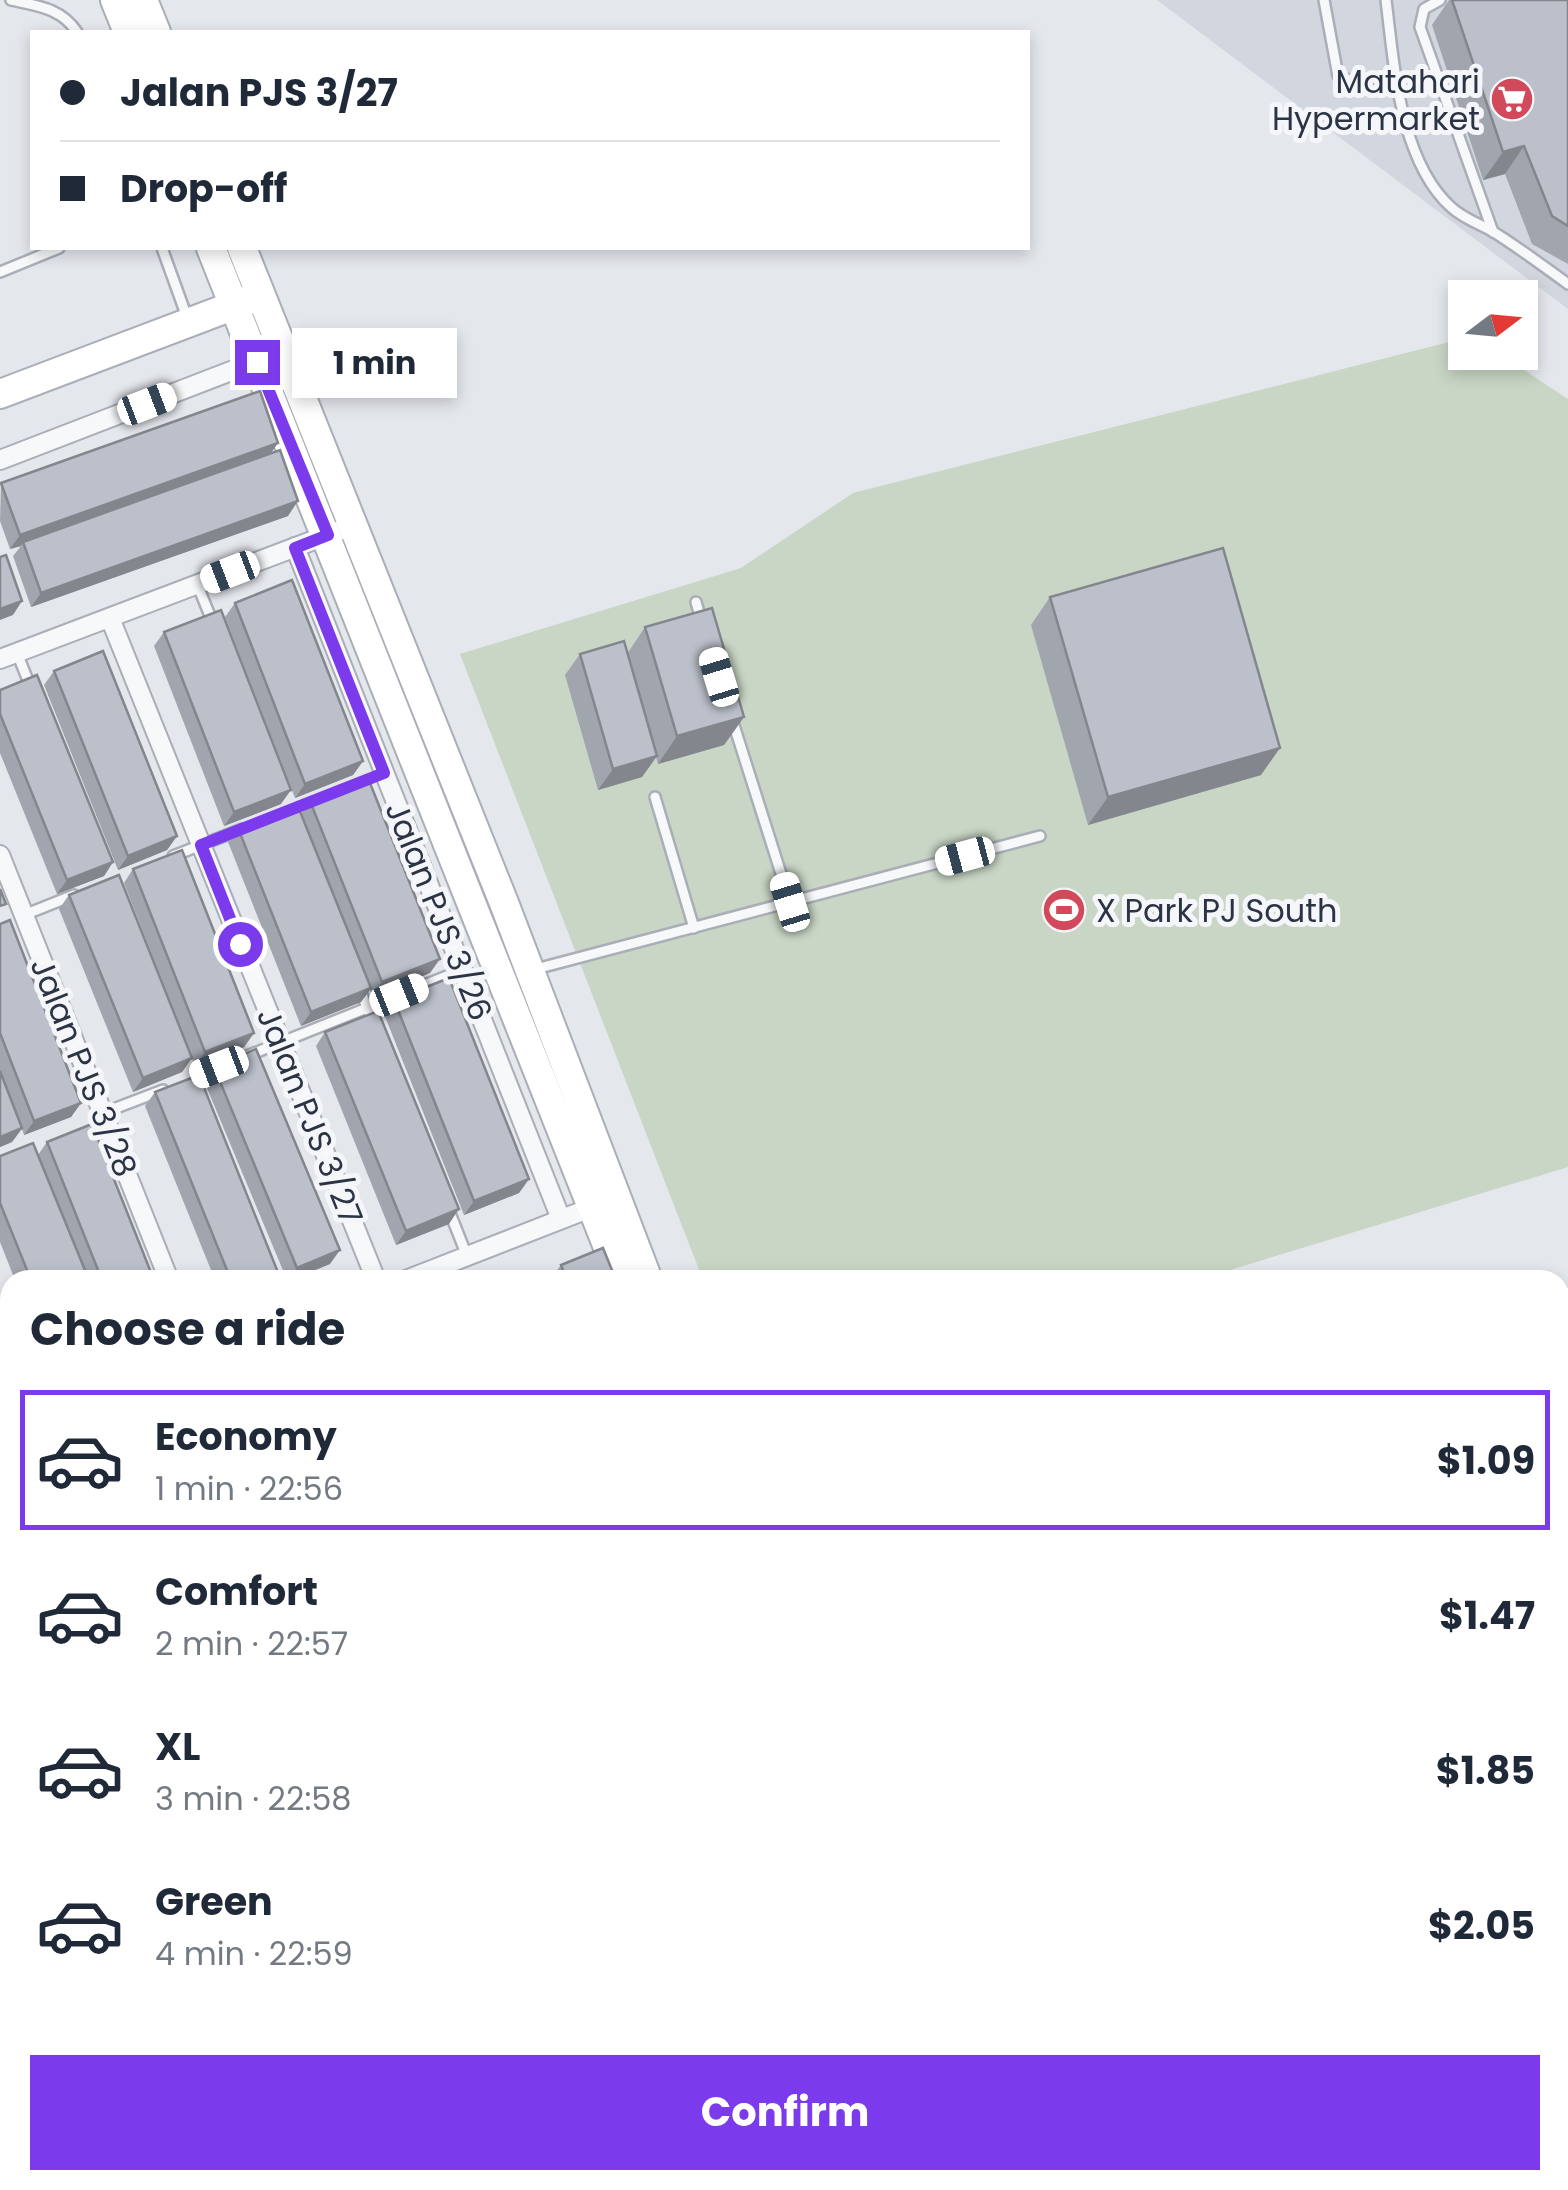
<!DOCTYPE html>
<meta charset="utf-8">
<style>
:root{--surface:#fff;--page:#f6f6f7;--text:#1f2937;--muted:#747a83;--line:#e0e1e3;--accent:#7c3aed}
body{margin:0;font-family:Poppins,sans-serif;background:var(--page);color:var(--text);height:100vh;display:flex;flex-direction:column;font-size:38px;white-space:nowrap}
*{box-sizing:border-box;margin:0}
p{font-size:32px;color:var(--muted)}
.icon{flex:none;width:55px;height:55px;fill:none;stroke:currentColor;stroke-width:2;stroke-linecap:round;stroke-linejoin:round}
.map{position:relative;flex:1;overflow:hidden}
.sheet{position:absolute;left:0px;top:1270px;width:1570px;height:920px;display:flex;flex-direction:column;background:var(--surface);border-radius:30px 30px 0 0;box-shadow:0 5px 15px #0003}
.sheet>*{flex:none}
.top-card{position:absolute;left:30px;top:30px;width:1000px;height:220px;border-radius:0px;box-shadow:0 5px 15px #0003;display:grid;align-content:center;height:220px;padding:0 30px;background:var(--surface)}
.needle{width:65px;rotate:74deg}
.controls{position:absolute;left:1448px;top:280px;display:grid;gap:20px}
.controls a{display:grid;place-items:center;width:90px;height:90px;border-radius:0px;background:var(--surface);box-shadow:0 5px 15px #0003;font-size:50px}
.end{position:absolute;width:45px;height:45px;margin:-22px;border:12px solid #7c3aed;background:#fff;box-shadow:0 0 0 5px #fff}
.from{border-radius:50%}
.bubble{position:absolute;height:70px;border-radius:0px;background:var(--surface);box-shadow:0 5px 15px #0003;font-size:32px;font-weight:700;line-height:70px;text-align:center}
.car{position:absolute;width:30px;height:60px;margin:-30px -15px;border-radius:12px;box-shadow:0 0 8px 2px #0007;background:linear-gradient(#fff 24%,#345 0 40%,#fff 0 76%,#345 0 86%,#fff 0)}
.top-card b{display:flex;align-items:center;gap:35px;height:95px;font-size:38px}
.top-card b+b{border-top:2px solid var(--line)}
.top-card i{width:25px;height:25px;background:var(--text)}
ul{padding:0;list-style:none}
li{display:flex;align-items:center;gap:30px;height:140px;margin:0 20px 15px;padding:0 10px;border:5px solid transparent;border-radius:0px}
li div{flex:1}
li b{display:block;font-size:38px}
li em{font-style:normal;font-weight:700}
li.active{border-color:var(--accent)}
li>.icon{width:90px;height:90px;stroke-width:1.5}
h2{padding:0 30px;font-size:45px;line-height:120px}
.button{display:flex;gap:20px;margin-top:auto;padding:20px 30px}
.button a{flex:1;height:115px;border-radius:0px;background:var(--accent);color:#fff;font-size:40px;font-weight:700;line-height:115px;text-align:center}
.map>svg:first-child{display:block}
.built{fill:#d2d6de}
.green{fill:#c9d6c5}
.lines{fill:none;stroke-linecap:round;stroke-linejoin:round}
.lane-casing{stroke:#a9aeb7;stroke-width:14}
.street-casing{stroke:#a9aeb7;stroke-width:22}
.secondary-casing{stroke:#a9aeb7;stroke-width:32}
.lane{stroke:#f7f8fa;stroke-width:9}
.street{stroke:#f7f8fa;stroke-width:18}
.secondary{stroke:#fff;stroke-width:28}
.wall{fill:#a1a5ae}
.shaded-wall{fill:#83868d}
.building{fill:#bbc0ca;stroke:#83868d;stroke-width:2.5}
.route{stroke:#7c3aed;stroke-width:12}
.labels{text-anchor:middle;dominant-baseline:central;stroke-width:10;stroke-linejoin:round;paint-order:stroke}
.poi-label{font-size:32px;fill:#2b3445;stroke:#f4f6f9;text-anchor:end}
.street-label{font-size:32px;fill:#2b3445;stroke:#f4f6f9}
</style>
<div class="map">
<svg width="1568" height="2190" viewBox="0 0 1568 2190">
<rect width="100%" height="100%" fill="#e4e7ec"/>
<g class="built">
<polygon points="1157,0 1568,0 1568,310 1568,309"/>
<polygon points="111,2180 614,2180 616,2190 114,2190"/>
</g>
<g class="green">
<polygon points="1465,338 1465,352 1498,353 1568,399 1568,1167 1197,1280 703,1280 460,654 741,568 853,493"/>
<polygon points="1560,1524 1568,1524 1568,1906 1560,1908"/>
</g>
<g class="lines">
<g class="lane-casing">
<g id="lane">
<path d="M11,0c27,6 50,8 66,32"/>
<polyline points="1324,0 1338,76 1349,80 1395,76"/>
<path d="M1386,0c8,65 14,162 66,208 11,10 27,16 40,23 26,16 51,35 76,53"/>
<polyline points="1440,0 1424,9 1420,27 1493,232"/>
<polyline points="162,248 188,320"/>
<polyline points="0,272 59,248"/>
<polyline points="197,584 213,623"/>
<polyline points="696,602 702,623"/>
<polyline points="17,653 31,688"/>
<polyline points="732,719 790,902"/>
<polyline points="655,797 694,928"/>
<polyline points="173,856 242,829"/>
<polyline points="24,915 74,895"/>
<polyline points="532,970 1040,836"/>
<polyline points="360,990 373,1022"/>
<polyline points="247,1056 462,970"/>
<polyline points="103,1113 163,1090"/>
<polyline points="448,1208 467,1256"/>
<polyline points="722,2180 724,2190"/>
<polyline points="902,2180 904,2190"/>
</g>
</g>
<g class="street-casing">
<g id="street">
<polyline points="0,460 257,361"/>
<polyline points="295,547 561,1219"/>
<polyline points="110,618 376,1280"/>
<polyline points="0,659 354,525"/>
<polyline points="0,855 169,1280"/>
<polyline points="406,1280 598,1205"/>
<polyline points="0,1346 10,1371"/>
<polyline points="360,2180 362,2190"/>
<polyline points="584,2180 586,2190"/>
<polyline points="628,2180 631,2190"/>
<polyline points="821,2180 823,2190"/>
<polyline points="148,2190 188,2180"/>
</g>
</g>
<g class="secondary-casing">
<g id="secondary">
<polyline points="115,0 128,32"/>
<polyline points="143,0 156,32"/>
<polyline points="211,248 621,1280"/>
<polyline points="242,248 504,903 648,1280"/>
<polyline points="0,394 251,299"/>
<polyline points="3,1873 10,1899"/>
<polyline points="0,1967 10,1975"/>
<polyline points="73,2180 76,2190"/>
</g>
</g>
<use href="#lane" class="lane"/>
<use href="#street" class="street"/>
<use href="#secondary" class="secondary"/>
</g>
<g class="wall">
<polygon points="1449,0 1568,0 1568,264 1532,244 1505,174 1483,180 1432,25"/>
<polygon points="278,443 270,454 288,516 31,607 13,556 21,546 10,549 0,521 1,483"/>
<polygon points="1050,597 1261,775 1088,825 1031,625"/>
<polygon points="235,603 363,761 353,775 295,798 225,617"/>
<polygon points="645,627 744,717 724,745 658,764 656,757 642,777 598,790 565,675 580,654 627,654"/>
<polygon points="164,632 281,804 224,826 154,646"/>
<polygon points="54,671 177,836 167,850 118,870 44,685"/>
<polygon points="0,690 113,862 104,876 57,894 0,753"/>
<polygon points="310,801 430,973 372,996 370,990 361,1002 301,1026 228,842 238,828 301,814"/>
<polygon points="133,869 254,1033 244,1047 195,1067 192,1058 182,1072 133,1092 59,909 69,895 191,1055 124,883"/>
<polygon points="0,924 81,1103 71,1117 24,1135 22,1129 12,1142 0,1147"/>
<polygon points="394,1000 529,1179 519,1193 464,1215 384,1014"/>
<polygon points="325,1032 449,1224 396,1245 316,1046"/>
<polygon points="214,1067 330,1264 292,1280 287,1280 204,1081"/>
<polygon points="155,1092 281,1280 215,1280 145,1106"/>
<polygon points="47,1142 154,1280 15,1280 0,1242 0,1156 38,1155"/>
<polygon points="561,1265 616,1280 550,1280"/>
<polygon points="255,2180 348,2180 348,2190 257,2190"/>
<polygon points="393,2180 568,2180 571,2190 395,2190"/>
<polygon points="917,2180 961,2180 919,2190"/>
<polygon points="1022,2180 1114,2190 1015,2190"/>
<polygon points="1156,2180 1272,2180 1274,2190 1149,2190"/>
<polygon points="1306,2180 1431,2180 1433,2190 1307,2190"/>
<polygon points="1474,2180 1560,2180 1568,2190 1473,2190"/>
</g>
<g class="shaded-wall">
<polygon points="1524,146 1505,174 1483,180 1503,152"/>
<polygon points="278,443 268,457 23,542 21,546 10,549 20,535"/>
<polygon points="298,501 288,516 31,607 41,593"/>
<polygon points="22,601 13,615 0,620 0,609"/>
<polygon points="744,717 724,745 658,764 677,736"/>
<polygon points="1280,748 1261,775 1088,825 1108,797"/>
<polygon points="657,756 642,777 598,790 613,769"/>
<polygon points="363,761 353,775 295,798 305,784"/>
<polygon points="291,790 281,804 224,826 234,812"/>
<polygon points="177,836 167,850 118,870 128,856"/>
<polygon points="113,862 104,876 57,894 67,880"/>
<polygon points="440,959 430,973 372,996 382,982"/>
<polygon points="371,988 361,1002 301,1026 311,1012"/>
<polygon points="254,1033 244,1047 195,1067 205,1052"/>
<polygon points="192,1058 182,1072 133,1092 143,1078"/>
<polygon points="81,1103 71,1117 24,1135 34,1121"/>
<polygon points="22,1128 12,1142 0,1147 0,1137"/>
<polygon points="529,1179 519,1193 464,1215 474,1201"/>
<polygon points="459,1209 449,1224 396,1245 406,1231"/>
<polygon points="340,1250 330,1264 289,1280 297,1268"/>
<polygon points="10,1708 10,1742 0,1744 0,1711"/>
<polygon points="1568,2000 1568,2034 1560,2036 1560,2002"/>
<polygon points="926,2180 961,2180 919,2190"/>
</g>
<g class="building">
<polygon points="1452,0 1568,0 1568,226 1552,216 1524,146 1503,152"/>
<polygon points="260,391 278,443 20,535 1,483"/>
<polygon points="280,450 298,501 41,593 23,542"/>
<polygon points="1223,548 1280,748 1108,797 1050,597"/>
<polygon points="6,555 22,601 0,609 0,557"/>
<polygon points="292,580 363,761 305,784 235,603"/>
<polygon points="712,608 744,717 677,736 645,627"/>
<polygon points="221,610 291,790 234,812 164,632"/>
<polygon points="624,641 657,756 613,769 580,654"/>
<polygon points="103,651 177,836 128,856 54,671"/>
<polygon points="37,675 113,862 67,880 0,714 0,690"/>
<polygon points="368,778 440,959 382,982 310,801"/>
<polygon points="297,804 371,988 311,1012 238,828"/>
<polygon points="182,850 254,1033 205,1052 133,869"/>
<polygon points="119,875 192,1058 143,1078 69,895"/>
<polygon points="0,889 6,904 0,906"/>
<polygon points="10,920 81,1103 34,1121 0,1033 0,924"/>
<polygon points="449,978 529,1179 474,1201 394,1000"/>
<polygon points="378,1011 459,1209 406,1231 325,1032"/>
<polygon points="256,1049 340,1250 297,1268 214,1067"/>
<polygon points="0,1071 22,1128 0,1137"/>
<polygon points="199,1075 281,1280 231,1280 155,1092"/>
<polygon points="92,1124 154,1280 102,1280 47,1142"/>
<polygon points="33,1143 89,1280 31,1280 0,1203 0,1156"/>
<polygon points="603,1248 616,1280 567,1280 561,1265"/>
<polygon points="10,1624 10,1708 0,1711 0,1626"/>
<polygon points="1568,1910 1568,2000 1560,2002 1560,1912"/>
<polygon points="1560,2119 1568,2120 1568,2190 1489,2190 1490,2180 1560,2180"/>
<polygon points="10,2151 10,2180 46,2180 49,2190 0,2190 0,2153"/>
<polygon points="193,2180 254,2180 257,2190 188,2190"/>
<polygon points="274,2180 348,2180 349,2188 340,2190 276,2190"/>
<polygon points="412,2180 484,2180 487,2190 415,2190"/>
<polygon points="496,2180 568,2180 571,2190 498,2190"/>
<polygon points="1023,2180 1113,2180 1114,2190 1025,2190"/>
<polygon points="1182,2180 1272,2180 1274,2190 1184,2190"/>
<polygon points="1341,2180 1431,2180 1433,2190 1343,2190"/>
</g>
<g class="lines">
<polyline class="route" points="240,944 201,845 384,773 295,548 328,535 257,362"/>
</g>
<defs>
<g id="supermarket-disc" transform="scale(2.25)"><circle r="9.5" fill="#d1495b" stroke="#f4f6f9"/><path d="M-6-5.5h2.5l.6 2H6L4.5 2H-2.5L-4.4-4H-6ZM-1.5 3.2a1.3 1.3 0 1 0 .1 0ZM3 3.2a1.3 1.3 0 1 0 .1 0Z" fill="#fff"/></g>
<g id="stadium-disc" transform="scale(2.25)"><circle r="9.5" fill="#d1495b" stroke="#f4f6f9"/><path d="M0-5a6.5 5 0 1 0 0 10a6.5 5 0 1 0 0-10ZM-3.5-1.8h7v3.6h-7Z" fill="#fff"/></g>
</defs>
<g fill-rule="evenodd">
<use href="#supermarket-disc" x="1512" y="99"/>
<use href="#stadium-disc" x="1064" y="910"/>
</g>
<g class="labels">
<g class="poi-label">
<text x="1480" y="81">Matahari<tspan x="1480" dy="37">Hypermarket</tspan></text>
<text x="1096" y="910" text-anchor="start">X Park PJ South</text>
</g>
<g class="street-label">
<text transform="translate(439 911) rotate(68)">Jalan PJS 3/26</text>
<text transform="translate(84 1067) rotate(68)">Jalan PJS 3/28</text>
<text transform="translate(310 1116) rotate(68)">Jalan PJS 3/27</text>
</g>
</g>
</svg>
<div class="controls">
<a><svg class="needle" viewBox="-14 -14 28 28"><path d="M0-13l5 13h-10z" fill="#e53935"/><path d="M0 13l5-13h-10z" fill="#747a83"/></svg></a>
</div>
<i class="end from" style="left:240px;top:944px"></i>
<i class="end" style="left:257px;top:362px"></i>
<div class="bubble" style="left:292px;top:328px;width:165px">1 min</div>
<i class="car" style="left:147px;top:404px;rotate:69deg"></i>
<i class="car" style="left:230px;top:572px;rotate:249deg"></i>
<i class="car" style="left:719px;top:677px;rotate:343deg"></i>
<i class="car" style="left:965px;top:856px;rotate:255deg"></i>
<i class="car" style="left:790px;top:902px;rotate:343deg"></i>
<i class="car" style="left:399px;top:995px;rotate:68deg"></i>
<i class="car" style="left:219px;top:1067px;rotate:249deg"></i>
<div class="top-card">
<b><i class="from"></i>Jalan PJS 3/27</b>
<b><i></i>Drop-off</b>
</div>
<section class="sheet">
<h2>Choose a ride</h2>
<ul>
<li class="active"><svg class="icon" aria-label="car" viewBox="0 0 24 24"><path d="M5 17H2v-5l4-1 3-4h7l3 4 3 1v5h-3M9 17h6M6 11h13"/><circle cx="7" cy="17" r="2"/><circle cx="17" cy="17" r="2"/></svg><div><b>Economy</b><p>1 min · 22:56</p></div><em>$1.09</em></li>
<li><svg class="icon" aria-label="car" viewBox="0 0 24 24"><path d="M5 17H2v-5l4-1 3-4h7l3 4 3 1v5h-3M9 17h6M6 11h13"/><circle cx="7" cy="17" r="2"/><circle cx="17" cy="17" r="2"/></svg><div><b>Comfort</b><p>2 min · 22:57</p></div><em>$1.47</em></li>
<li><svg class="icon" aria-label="car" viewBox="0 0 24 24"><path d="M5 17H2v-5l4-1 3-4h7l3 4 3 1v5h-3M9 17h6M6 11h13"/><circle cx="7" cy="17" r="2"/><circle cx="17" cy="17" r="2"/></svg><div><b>XL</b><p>3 min · 22:58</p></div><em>$1.85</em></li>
<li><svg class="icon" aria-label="car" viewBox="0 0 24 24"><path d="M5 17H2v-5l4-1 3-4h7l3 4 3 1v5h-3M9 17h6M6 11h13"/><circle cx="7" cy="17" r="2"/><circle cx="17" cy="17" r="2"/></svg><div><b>Green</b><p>4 min · 22:59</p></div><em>$2.05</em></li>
</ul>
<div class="button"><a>Confirm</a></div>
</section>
</div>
